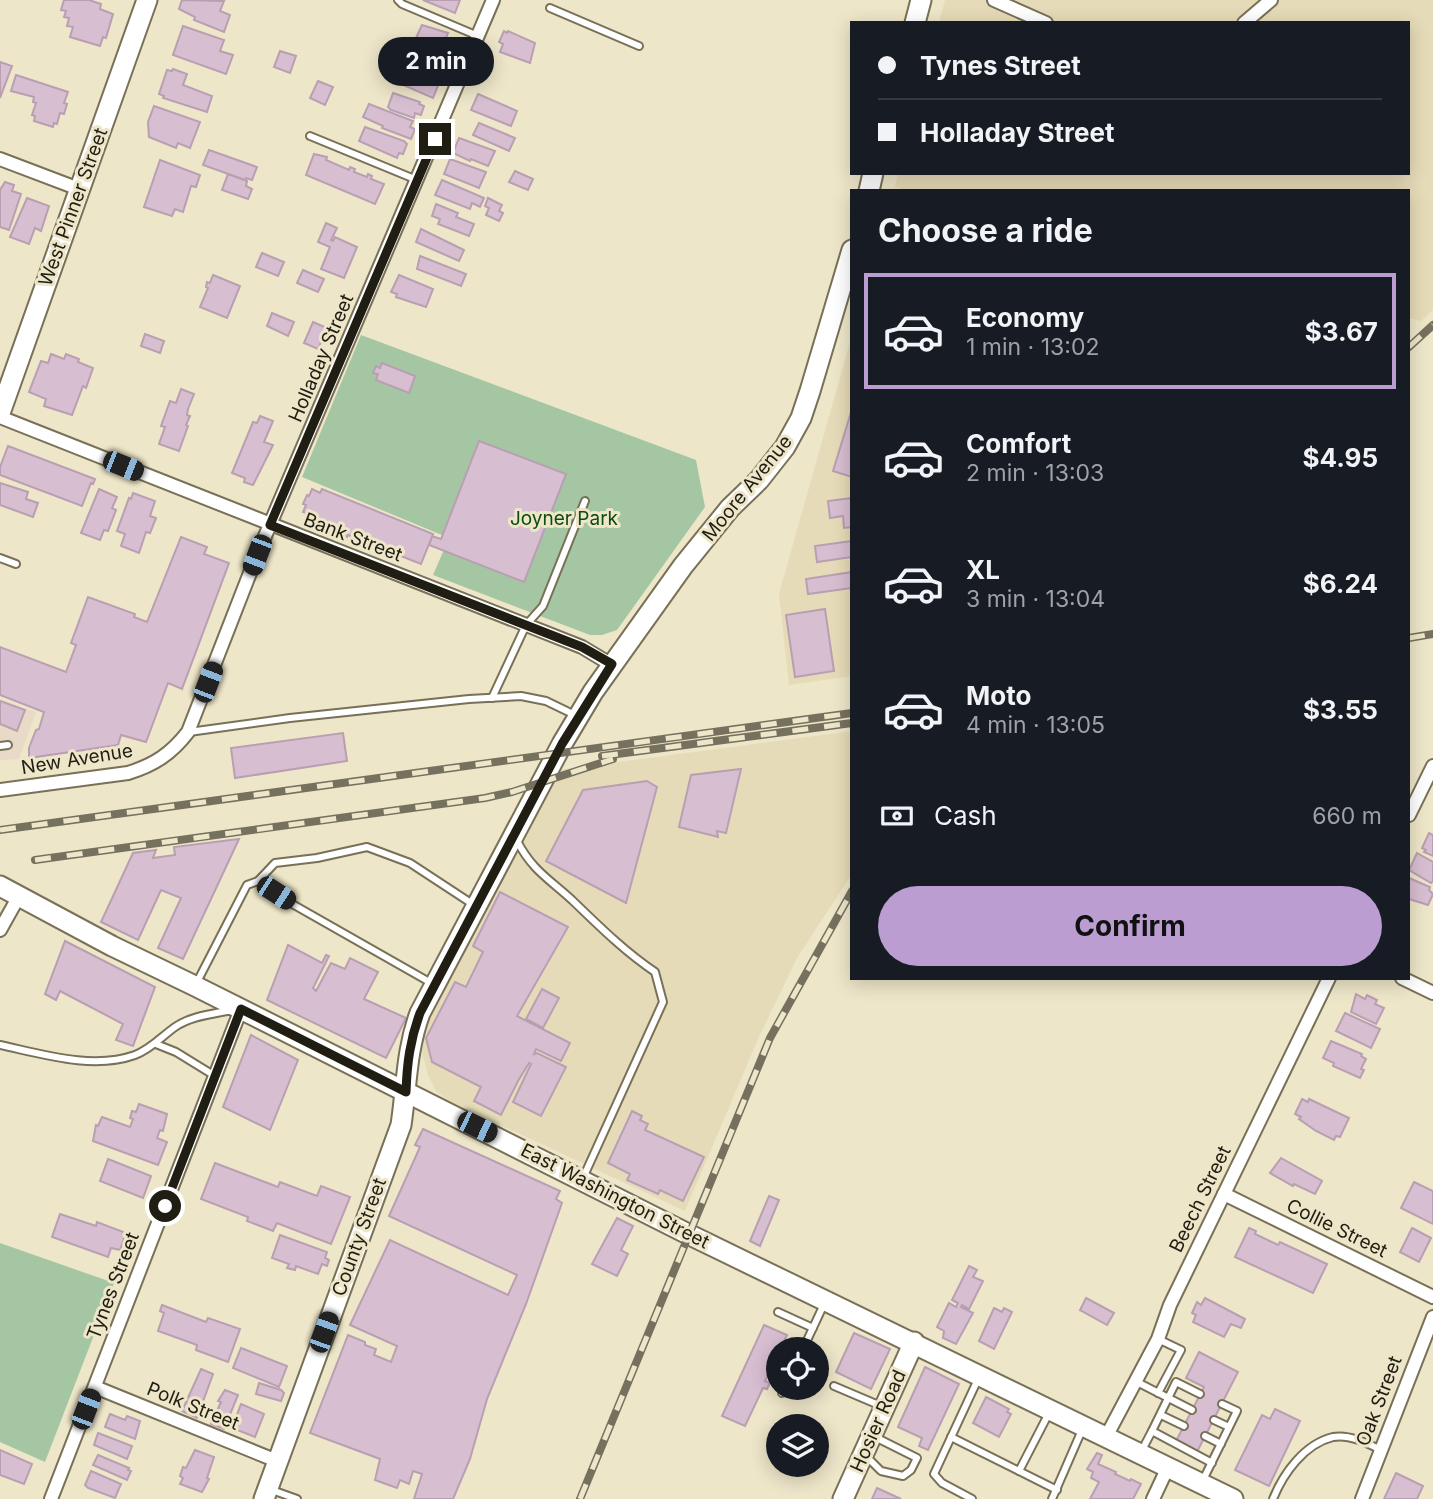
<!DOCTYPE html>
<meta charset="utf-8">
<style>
:root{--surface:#171b24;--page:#20242c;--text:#f1f3f6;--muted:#9ea1a6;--line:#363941;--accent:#bb9dd2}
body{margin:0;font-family:Inter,sans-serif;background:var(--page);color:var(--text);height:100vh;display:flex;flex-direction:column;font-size:26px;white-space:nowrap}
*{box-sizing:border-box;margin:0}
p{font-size:23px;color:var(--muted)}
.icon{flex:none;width:38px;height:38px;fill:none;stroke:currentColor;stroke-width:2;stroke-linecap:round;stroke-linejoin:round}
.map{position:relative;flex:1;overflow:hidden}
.side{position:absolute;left:850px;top:189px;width:560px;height:791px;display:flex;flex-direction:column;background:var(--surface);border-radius:0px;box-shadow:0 4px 18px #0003}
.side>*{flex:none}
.top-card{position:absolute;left:850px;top:21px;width:560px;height:154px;border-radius:0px;box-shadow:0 4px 18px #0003;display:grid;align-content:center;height:154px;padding:0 28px;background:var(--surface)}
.fabs{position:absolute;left:766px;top:1337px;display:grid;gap:14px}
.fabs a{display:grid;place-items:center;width:63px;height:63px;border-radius:50%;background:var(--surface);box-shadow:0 4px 18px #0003;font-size:35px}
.end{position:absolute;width:32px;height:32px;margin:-16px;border:9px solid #201d13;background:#fff;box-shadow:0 0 0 4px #fff}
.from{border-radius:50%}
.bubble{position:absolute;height:49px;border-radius:24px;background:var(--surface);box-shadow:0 4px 18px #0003;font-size:23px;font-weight:700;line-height:49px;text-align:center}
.car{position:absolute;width:21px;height:42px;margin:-21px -10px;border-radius:9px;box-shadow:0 0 5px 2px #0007;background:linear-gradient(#222 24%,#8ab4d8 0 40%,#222 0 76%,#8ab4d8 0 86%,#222 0)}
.top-card b{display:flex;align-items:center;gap:24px;height:66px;font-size:26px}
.top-card b+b{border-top:2px solid var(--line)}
.top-card i{width:18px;height:18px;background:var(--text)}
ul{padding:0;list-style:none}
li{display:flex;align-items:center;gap:21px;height:116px;margin:0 14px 10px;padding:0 14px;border:4px solid transparent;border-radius:0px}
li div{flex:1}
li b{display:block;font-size:26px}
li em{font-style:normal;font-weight:700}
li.active{border-color:var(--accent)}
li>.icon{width:63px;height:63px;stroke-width:1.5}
h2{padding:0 28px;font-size:32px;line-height:84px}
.pay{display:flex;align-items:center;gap:18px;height:77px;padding:0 28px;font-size:26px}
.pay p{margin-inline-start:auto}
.primary-button{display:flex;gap:14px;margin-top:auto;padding:14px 28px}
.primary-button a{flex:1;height:80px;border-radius:42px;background:var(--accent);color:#111;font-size:28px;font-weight:700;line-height:80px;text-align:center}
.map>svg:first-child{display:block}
.commercial{fill:#e8dac7}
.built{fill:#e6dbb8}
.green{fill:#a5c6a3}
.building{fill:#d8bed1;stroke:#b89fb1;stroke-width:2}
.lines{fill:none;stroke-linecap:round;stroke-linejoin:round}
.lane-casing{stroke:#787057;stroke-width:10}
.street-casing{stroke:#787057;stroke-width:16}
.secondary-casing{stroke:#787057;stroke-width:23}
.lane{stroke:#fff;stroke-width:6}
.street{stroke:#fff;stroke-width:12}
.secondary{stroke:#fff;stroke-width:19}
.rail-casing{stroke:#76715f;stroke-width:8}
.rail{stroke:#eee6c9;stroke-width:5;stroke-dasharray:16;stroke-linecap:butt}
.route{stroke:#201d13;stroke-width:9}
.labels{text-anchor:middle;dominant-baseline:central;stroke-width:6;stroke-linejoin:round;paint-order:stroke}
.street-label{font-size:19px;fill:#201d13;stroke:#eee6c9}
.park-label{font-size:19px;fill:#0c4c10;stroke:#eee6c9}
</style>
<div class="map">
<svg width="1433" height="1499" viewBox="0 0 1433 1499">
<rect width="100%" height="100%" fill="#eee6c9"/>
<polygon class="commercial" points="0,699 36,712 19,759 0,760"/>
<g class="built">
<polygon points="945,0 1433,0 1433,310 1421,321 1409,318 1409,191 909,191 895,187 898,173 1409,173 1409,23 939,23"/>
<polygon points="852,335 852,676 789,685 779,594"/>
<polygon points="852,731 852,874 797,958 758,1039 685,1211 451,1102 436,1091 428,1075 421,1049 423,1028 558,770"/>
</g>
<g class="green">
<polygon points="361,335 696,460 705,507 617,630 602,635 590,635 433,575 449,538 302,477"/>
<polygon points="0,1243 114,1283 45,1462 0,1442"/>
</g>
<g class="building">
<polygon points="64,0 89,0 101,4 100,9 113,14 106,38 103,37 100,46 70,37 73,27 67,26 69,18 64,17 66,11 61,10"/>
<polygon points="182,0 224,1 220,11 230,15 224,32 194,20 195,17 179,9"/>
<polygon points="423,0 460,0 455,13"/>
<polygon points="422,25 448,33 436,62 410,51"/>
<polygon points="183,26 224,40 220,51 233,55 226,74 173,55"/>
<polygon points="504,31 507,33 508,31 535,43 530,63 500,52 503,44 499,42"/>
<polygon points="280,51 296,56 290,73 274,67"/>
<polygon points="392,60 441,78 433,98 385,77"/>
<polygon points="0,62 12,66 0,98"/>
<polygon points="173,69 187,74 183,85 212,96 207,112 163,98 164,96 159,94 167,70 172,71"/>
<polygon points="16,75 68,92 64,103 67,104 64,114 60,113 57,124 54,123 53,127 34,121 35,116 32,115 36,103 33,102 34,97 11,91"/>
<polygon points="318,81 333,87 325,105 310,98"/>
<polygon points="393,93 420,102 419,104 424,106 421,115 415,113 414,118 391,110 388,107"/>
<polygon points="478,94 517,111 511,126 471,110"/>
<polygon points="369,104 413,121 410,127 415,129 411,139 382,128 383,126 363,117"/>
<polygon points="154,106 200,122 190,148 178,143 176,148 149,137 148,122"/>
<polygon points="479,123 515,138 509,151 473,135"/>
<polygon points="365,127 404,141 407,144 403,154 399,153 397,158 359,141"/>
<polygon points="459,138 495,151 488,166 471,159 470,161 453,153"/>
<polygon points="209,150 257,167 252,180 246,178 245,180 203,165"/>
<polygon points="314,154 327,157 326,160 349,170 350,167 355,169 354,172 367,177 368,174 372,176 371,179 384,184 375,204 306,175"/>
<polygon points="450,159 486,172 479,188 444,174"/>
<polygon points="160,160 200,175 196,187 191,186 183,212 175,209 172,216 144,207"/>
<polygon points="515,171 533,179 528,190 509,182"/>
<polygon points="228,174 247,181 246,186 252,189 248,199 222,190"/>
<polygon points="442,180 484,198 480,207 472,203 470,209 435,195"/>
<polygon points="5,182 14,185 12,191 21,194 9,230 0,227 0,190"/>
<polygon points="27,198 49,206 41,231 35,228 29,244 10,237"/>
<polygon points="488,198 502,205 499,211 503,213 499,221 486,215 489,208 485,206"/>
<polygon points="436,204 458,213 456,217 474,224 469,236 438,224 440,219 432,216"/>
<polygon points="326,223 337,228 331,240 333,241 335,237 357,247 344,278 321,269 330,247 318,242"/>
<polygon points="421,229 464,250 459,261 416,242"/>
<polygon points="262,253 284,262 278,276 256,267"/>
<polygon points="420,256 466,274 461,286 417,269"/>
<polygon points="303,270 324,279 318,292 297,283"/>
<polygon points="213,275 240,286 227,318 200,307 208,288 206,287 207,282 210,283"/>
<polygon points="399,275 433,289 426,307 396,297 397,294 391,292"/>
<polygon points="272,313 294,322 288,336 267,326"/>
<polygon points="313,322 327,328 318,349 304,343"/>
<polygon points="145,334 164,341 160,353 141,346"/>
<polygon points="51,354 64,359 66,354 79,359 78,362 93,368 86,388 83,386 72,415 44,406 46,399 29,392 41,361 48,363"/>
<polygon points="382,363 415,376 409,393 376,380 378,374 373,373 376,366 380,368"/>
<polygon points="181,389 194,394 188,409 187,415 190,416 186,425 188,426 179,451 159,444 165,427 161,426 170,401 176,403"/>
<polygon points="852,409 852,477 833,471"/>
<polygon points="260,416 273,421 264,442 273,445 253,485 244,482 245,478 232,473 253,422 257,423"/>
<polygon points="479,441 566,474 524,582 429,545 432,536 441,539"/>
<polygon points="8,446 95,479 93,484 91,483 82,506 0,475 0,467"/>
<polygon points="0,483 28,492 26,499 38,503 33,517 0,505"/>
<polygon points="99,489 117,497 112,508 116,510 108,531 104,530 100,540 81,533"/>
<polygon points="312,489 320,493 322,489 433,534 421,564 348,535 347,537 337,533 338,531 310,520 312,515 303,512 306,505 303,504 307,495 309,496"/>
<polygon points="133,493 155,501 150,516 156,518 150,533 146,532 139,553 121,546 125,534 117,531 129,498 131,499"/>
<polygon points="852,498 852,527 844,528 843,516 830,518 828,501"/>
<polygon points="181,537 207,547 204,554 229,563 182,689 168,683 146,742 121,735 118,745 29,758 29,748 36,730 39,729 44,712 0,695 0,647 66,672 76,645 71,643 88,597 135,614 134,617 147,622"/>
<polygon points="852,541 852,557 817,562 815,546"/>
<polygon points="852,572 852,588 808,594 806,579"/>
<polygon points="825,609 834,671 795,677 786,615"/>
<polygon points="0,701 25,710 17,731 0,724"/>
<polygon points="343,733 347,761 235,778 231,748"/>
<polygon points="741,769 726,833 717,831 718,837 679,827 691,775"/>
<polygon points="647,781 657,787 626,903 546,861 583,790"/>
<polygon points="1429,833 1433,835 1433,856 1424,852 1426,850 1422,848"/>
<polygon points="239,839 183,959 158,948 181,898 161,890 138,940 101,922 133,853 156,850 153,858 175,855 174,847"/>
<polygon points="1417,853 1433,862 1433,881 1431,883 1409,870"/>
<polygon points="1409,878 1430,887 1429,890 1433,894 1428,905 1409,899"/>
<polygon points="500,892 568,927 517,1016 570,1043 561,1061 536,1049 534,1054 537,1053 566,1067 541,1116 513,1102 531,1064 529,1063 518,1081 501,1115 474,1101 481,1087 432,1062 426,1038 455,982 466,987 483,952 473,946"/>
<polygon points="65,941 155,987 133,1046 116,1040 123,1024 60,991 56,1000 45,994"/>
<polygon points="288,945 322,963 326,955 329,956 313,988 316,991 331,963 345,969 350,958 378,972 364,999 406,1018 386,1058 267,1000"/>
<polygon points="542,989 559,998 543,1028 526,1019"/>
<polygon points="1356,994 1365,999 1367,995 1377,1000 1375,1004 1384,1008 1376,1024 1351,1012"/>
<polygon points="1345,1013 1380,1029 1371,1048 1336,1031"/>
<polygon points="251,1035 298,1060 270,1130 223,1107"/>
<polygon points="1331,1041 1362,1054 1361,1056 1366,1059 1361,1069 1364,1070 1360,1078 1333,1066 1334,1063 1323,1058"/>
<polygon points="1302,1099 1308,1102 1309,1099 1349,1118 1340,1137 1336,1136 1334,1140 1316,1131 1299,1119 1301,1117 1295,1114"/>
<polygon points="139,1104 167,1114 163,1131 160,1130 157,1138 167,1142 158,1165 93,1141 96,1125 98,1126 102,1117 130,1127 133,1119 130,1118 132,1111 136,1112"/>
<polygon points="632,1111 642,1116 640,1120 648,1124 645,1130 704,1157 683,1201 660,1190 658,1194 627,1180 630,1174 608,1163"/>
<polygon points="423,1129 560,1191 556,1199 562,1203 526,1304 487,1399 470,1459 453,1499 414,1499 422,1474 413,1471 409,1484 400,1480 397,1488 375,1480 380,1459 310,1433 348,1335 365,1342 365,1345 376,1349 374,1355 391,1362 397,1346 350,1325 390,1240 508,1295 517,1275 389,1216 420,1147 415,1145"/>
<polygon points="1281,1158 1322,1181 1315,1194 1294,1184 1293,1186 1270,1173"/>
<polygon points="108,1159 151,1176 143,1198 100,1181"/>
<polygon points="215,1163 278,1187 280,1182 317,1196 321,1186 350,1197 331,1244 277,1223 273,1231 247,1221 248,1217 201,1199"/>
<polygon points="1414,1182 1433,1191 1433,1224 1401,1208"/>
<polygon points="769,1196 779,1200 760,1246 750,1241"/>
<polygon points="60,1214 96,1226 97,1222 126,1233 120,1250 111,1248 108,1257 52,1237"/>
<polygon points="617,1218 633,1226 621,1250 628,1254 617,1276 592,1264"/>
<polygon points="1249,1228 1256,1231 1255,1234 1278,1245 1280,1242 1327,1264 1313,1293 1235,1257"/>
<polygon points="1412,1228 1431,1238 1419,1262 1400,1252"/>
<polygon points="280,1235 327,1252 325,1258 329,1260 327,1266 322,1264 318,1274 296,1266 295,1270 287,1268 289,1264 272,1258"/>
<polygon points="969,1266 977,1270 973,1277 983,1281 969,1309 962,1305 961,1307 973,1313 956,1344 943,1338 944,1331 937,1327 949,1303 956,1307 958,1303 952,1300"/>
<polygon points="1086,1298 1114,1313 1107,1325 1080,1310"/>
<polygon points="1205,1298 1245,1319 1241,1328 1231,1324 1224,1337 1193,1322 1196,1315 1192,1313 1197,1302 1201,1305"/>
<polygon points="162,1305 206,1322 208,1318 240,1329 228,1362 196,1350 197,1345 158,1331 164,1313 160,1311"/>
<polygon points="994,1308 1002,1312 1004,1308 1012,1312 994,1349 979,1341"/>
<polygon points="764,1325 787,1335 765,1381 770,1383 767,1389 763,1388 745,1426 722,1416"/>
<polygon points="854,1333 890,1349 871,1389 836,1372"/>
<polygon points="241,1348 287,1366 279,1387 233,1368"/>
<polygon points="1199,1352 1238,1372 1197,1452 1176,1441 1204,1387 1186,1378"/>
<polygon points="925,1367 959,1384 928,1450 919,1446 922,1438 898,1427"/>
<polygon points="201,1369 213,1374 197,1418 182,1411"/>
<polygon points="259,1383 281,1390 284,1393 281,1401 256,1394"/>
<polygon points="225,1390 238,1395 224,1429 211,1424 221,1402 218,1401"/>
<polygon points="986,1397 1009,1409 1007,1412 1011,1414 999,1437 973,1423"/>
<polygon points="241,1404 264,1414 255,1437 232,1428"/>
<polygon points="1275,1409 1300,1421 1269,1486 1235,1470 1262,1415 1270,1419"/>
<polygon points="110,1414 125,1420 127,1416 140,1421 135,1439 105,1427"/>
<polygon points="98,1433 132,1446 127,1459 94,1445"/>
<polygon points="0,1450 32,1464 24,1484 0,1475"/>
<polygon points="195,1450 214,1457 207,1478 209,1479 202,1492 180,1484 183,1478 180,1476 183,1467 186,1468"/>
<polygon points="1097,1453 1102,1455 1098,1464 1116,1472 1115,1474 1130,1481 1131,1479 1141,1484 1133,1499 1090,1499 1099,1482 1091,1478 1093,1472 1087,1469"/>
<polygon points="98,1455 129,1468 128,1470 131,1471 127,1480 93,1465"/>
<polygon points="91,1471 121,1484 115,1498 88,1488 85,1485"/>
<polygon points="1396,1473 1423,1486 1417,1499 1384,1499"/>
<polygon points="877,1488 901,1499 872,1499"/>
</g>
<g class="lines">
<g class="lane-casing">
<g id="lane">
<polyline points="398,0 402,4 478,36"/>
<polyline points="550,8 639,46"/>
<polyline points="310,136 417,180"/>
<polyline points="0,558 16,564"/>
<polyline points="492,698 526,625 543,606 585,501"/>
<polyline points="189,732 290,718 469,699 521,696 546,701 575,715"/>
<polyline points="0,746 8,745"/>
<path d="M517,841c16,30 31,37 55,59 27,26 52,51 83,72l8,30 -80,176"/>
<polyline points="258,881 294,905 433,984"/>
<polyline points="196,984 247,885 258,881 275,863 317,858 367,847 410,863 474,905"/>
<polyline points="156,1044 176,1052 215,1076"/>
<path d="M0,1045c42,9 93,25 135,10 16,-6 26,-18 40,-28 16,-11 38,-13 57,-17"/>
<polyline points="778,1312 813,1328"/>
<polyline points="803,1349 825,1302"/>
<polyline points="1135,1381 1192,1410"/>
<polyline points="834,1386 881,1406"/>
<polyline points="782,1393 784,1388"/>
<polyline points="1158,1393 1181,1350 1158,1339"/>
<polyline points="1161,1415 1184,1426"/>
<polyline points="1214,1420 1229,1427"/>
<polyline points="1152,1431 1176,1382 1200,1394"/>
<polyline points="1205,1436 1221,1444"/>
<polyline points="951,1437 1057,1490"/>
<polyline points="1142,1450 1152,1431 1212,1463"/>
<polyline points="867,1457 881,1471 903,1476 911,1470 917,1458 873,1436"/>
<polyline points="1019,1471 1050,1411"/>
<polyline points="1202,1482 1237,1411 1222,1404"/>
<polyline points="269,1489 297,1499"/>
<polyline points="972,1499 942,1483 934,1474 979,1377"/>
<polyline points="1052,1499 1082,1430"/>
<path d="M1273,1499c10,-25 31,-55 60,-62 16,-3 34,6 48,13"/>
</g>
</g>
<g class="street-casing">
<g id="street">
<polyline points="994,0 1046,23"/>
<polyline points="1244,23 1271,0"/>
<polyline points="0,159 79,189"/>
<polyline points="0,417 582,647 612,665"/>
<path d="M0,790l128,-17c26,-8 43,-19 60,-41l69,-177 236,-555"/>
<polyline points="1409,815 1433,766"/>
<polyline points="0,930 19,896"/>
<polyline points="1402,978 1433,993"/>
<polyline points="1224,1194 1433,1297"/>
<polyline points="95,1387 277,1461"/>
<polyline points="1106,1437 1158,1339 1170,1305 1329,978"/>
<polyline points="51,1499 241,1009"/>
<polyline points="1153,1499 1168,1467"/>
<polyline points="1362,1499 1433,1317"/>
</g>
</g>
<g class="secondary-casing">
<g id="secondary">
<polyline points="915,23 921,0"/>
<polyline points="869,191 873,173"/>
<polyline points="0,413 147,0"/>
<polyline points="0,886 112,946 195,986 688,1234 1233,1499"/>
<path d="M264,1499l137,-374c6,-40 5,-74 19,-112l142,-269 31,-52 90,-126 47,-58 29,-28 26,-33 16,-29 9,-27 42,-141"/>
<polyline points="843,1499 914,1342"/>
</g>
</g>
<use href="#lane" class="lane"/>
<use href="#street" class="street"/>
<use href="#secondary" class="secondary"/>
<g class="rail-casing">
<g id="rail">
<polyline points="1409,347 1433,325"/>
<polyline points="1409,638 1433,634"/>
<polyline points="602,756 852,723"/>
<polyline points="0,830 852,713"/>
<polyline points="35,860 485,798 512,792 613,759"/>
<polyline points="580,1499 770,1038 852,891"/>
</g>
</g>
<use href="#rail" class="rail"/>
</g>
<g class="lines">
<path class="route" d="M165,1206l76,-197 165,83c1,-29 4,-52 14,-79l142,-269 50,-80 -30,-17 -312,-122 165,-386"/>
</g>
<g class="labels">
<g class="street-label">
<text transform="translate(73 207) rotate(-70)">West Pinner Street</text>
<text transform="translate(321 358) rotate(-67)">Holladay Street</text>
<text transform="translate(747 488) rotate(-51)">Moore Avenue</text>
<text transform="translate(353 537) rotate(21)">Bank Street</text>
<text transform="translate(77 759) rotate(-9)">New Avenue</text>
<text transform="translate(615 1196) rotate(27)">East Washington Street</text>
<text transform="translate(1200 1199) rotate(-64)">Beech Street</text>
<text transform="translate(1337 1228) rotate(26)">Collie Street</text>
<text transform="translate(359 1237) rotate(-70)">County Street</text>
<text transform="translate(113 1286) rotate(-69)">Tynes Street</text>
<text transform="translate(1379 1401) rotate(-69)">Oak Street</text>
<text transform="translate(193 1406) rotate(22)">Polk Street</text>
<text transform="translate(878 1421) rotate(-66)">Hosier Road</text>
</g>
<g class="park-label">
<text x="564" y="518">Joyner Park</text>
</g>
</g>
</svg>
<div class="fabs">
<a><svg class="icon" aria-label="locate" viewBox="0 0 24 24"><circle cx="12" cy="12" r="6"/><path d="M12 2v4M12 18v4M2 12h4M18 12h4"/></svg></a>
<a><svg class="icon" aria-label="layers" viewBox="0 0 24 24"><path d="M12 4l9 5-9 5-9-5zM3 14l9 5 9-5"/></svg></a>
</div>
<i class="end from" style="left:165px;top:1206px"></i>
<i class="end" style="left:435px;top:139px"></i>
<div class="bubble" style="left:378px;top:37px;width:116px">2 min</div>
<i class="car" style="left:123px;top:466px;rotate:112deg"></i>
<i class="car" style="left:257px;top:555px;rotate:201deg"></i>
<i class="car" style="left:208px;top:682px;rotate:21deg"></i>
<i class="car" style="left:276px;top:893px;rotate:123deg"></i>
<i class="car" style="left:477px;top:1127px;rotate:116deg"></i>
<i class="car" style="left:324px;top:1332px;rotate:20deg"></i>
<i class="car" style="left:86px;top:1409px;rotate:21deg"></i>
<div class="top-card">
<b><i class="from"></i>Tynes Street</b>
<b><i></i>Holladay Street</b>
</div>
<section class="side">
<h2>Choose a ride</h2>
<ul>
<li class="active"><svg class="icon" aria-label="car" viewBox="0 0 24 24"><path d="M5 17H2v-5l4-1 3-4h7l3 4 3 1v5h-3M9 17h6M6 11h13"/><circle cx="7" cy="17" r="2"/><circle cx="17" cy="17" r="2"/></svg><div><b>Economy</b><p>1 min · 13:02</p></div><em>$3.67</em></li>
<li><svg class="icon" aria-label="car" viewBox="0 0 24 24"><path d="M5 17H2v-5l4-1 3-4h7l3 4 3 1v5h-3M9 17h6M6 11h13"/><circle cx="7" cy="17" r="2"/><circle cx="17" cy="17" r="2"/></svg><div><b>Comfort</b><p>2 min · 13:03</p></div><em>$4.95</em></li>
<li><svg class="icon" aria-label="car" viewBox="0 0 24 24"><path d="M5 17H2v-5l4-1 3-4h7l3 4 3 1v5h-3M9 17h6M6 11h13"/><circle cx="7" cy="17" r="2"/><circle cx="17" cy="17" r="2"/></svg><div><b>XL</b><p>3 min · 13:04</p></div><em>$6.24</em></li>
<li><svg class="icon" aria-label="car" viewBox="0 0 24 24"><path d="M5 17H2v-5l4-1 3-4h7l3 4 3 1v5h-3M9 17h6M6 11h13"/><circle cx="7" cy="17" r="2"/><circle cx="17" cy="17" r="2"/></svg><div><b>Moto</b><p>4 min · 13:05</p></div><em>$3.55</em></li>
</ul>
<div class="pay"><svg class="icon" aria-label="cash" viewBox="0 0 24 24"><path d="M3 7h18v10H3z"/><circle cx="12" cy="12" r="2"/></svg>Cash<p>660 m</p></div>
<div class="primary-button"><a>Confirm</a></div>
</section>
</div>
